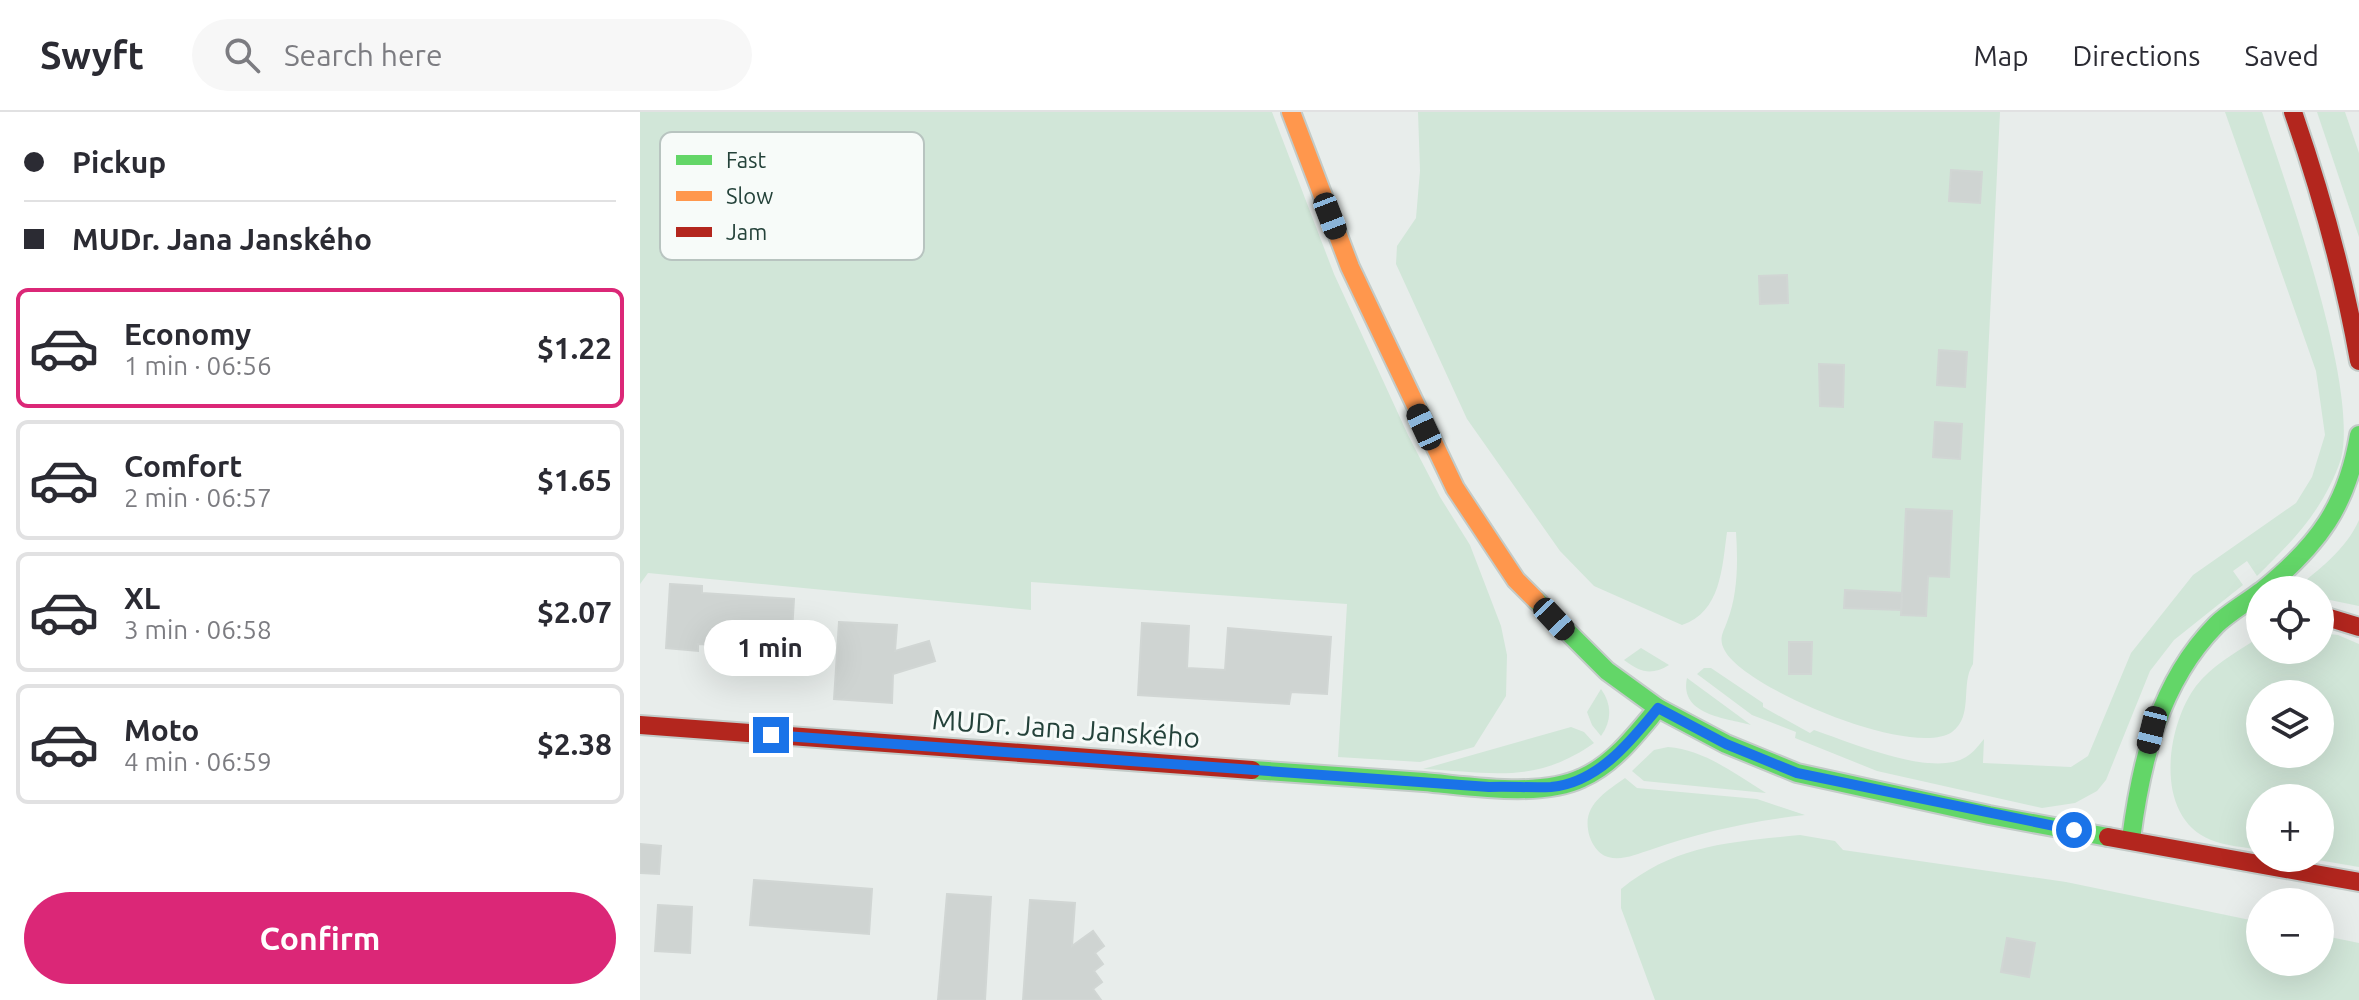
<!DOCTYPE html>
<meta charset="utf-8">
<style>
:root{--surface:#fff;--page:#f7f7f7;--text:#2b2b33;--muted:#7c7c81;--line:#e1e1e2;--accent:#db2777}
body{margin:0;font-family:Ubuntu,sans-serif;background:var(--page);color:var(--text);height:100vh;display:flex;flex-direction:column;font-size:30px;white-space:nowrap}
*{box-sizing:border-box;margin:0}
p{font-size:26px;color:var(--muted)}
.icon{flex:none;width:44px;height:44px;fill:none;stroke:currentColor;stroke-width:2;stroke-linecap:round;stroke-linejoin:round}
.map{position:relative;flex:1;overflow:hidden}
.details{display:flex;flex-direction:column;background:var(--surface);width:640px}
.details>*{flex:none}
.guide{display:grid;align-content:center;height:176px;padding:0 24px;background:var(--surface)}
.fabs{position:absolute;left:1606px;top:464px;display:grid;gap:16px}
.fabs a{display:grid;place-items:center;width:88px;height:88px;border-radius:50%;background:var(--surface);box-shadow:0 8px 32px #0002;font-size:40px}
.end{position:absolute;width:36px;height:36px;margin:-18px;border:10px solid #1a73e8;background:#fff;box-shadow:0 0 0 4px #fff}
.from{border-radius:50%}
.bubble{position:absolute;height:56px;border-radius:28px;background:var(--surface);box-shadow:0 8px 32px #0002;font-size:26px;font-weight:700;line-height:56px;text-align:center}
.car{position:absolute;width:24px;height:48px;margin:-24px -12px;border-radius:10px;box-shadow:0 0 6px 2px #0007;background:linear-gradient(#222 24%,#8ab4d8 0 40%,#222 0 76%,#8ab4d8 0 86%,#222 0)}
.guide b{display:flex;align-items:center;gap:28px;height:76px;font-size:30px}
.guide b+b{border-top:2px solid var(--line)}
.guide i{width:20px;height:20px;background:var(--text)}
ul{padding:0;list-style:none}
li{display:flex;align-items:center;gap:24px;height:120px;margin:0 16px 12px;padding:0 8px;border:4px solid var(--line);border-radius:12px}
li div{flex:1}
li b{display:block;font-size:30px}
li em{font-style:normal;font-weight:700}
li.active{border-color:var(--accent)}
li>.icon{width:72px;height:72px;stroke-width:1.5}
.primary-button{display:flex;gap:16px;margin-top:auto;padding:16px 24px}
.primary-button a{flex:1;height:92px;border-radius:48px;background:var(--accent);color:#fff;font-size:32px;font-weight:700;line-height:92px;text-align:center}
header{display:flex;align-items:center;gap:48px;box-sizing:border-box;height:112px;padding:0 40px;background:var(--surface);border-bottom:2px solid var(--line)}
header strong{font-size:38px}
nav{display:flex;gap:44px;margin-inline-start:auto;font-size:28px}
.search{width:560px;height:72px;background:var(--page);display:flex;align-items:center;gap:20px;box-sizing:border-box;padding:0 28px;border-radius:44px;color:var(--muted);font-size:30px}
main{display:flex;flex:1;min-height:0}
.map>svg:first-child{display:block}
.green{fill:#d1e6d8;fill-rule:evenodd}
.building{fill:#cfd4d2;stroke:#d1d6d4;stroke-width:2}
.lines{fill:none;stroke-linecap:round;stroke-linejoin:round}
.fast-casing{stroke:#c3cbc8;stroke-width:22}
.slow-casing{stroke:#c3cbc8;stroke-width:22}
.jam-casing{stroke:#c3cbc8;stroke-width:22}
.fast{stroke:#63d668;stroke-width:18}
.slow{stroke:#ff974d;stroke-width:18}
.jam{stroke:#b3261e;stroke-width:18}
.route{stroke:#1a73e8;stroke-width:10}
.labels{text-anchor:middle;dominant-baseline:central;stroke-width:6;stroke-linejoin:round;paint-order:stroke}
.street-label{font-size:28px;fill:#24423a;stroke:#f7fbf9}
.key{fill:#f7fbf9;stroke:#b8c4c0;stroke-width:2}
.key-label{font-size:22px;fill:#24423a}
</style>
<header>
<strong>Swyft</strong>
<div class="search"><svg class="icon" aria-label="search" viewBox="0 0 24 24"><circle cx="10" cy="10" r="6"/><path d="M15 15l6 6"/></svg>Search here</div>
<nav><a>Map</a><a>Directions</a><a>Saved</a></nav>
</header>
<main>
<section class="details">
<div class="guide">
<b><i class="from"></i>Pickup</b>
<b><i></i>MUDr. Jana Janského</b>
</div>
<ul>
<li class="active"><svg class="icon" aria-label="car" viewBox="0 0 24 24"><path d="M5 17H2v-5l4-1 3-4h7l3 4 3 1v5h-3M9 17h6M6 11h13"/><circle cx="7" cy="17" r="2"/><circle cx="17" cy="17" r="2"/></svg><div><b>Economy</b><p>1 min · 06:56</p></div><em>$1.22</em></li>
<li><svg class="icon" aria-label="car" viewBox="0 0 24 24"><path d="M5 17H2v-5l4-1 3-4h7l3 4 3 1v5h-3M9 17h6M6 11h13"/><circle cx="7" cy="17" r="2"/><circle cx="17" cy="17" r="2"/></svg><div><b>Comfort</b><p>2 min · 06:57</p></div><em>$1.65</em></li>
<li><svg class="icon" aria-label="car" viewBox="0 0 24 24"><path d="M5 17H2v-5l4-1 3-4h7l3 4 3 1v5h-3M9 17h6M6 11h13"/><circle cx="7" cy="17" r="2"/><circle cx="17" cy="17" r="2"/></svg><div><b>XL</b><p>3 min · 06:58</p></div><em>$2.07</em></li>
<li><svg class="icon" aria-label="car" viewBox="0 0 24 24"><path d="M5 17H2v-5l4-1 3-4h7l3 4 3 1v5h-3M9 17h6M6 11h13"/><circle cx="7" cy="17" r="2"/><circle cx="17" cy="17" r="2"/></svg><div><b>Moto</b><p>4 min · 06:59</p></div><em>$2.38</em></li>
</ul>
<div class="primary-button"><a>Confirm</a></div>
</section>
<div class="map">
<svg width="1719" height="888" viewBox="0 0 1719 888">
<rect width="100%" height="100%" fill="#e8edeb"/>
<g class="green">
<polygon points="0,0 632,0 694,162 768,323 800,385 830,433 861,514 867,543 866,584 834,635 780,650 698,645 707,492 391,470 391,498 8,461 0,472"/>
<path d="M778,0h582l-27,552c-13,20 1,52 -21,68 -39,27 -206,-43 -227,-81 -7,-12 -2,-18 2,-29 11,-28 11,-60 9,-90h-9c-5,36 -6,80 -45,93l-88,-39 -34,-35 -93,-132 -71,-155 1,-18 19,-28 4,-47z"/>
<path d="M1585,0h37c25,76 97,274 79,347 -17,50 -47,81 -84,117l-10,-15 -14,10 10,14 -69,55 -24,31 -44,109 -9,11 -22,12 -33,5 -165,-37 -82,-33 1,-6 -44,-17 -55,-41 7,-6h7l52,35v4l47,26 4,-3c36,12 118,48 152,27 7,-4 13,-12 18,-18l-1,24 88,4 17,-11 43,-103 62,-78 103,-72 16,-26 13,-42 -9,-64z"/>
<polygon points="1677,0 1705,0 1719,41 1719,125"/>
<path d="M1719,408v86l-39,-8v-8h-26c24,-20 52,-40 65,-70z"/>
<path d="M1680,521l18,2 21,9v223l-53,-9h14v-60h-60v52c-16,-3 -34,-4 -49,-10 -58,-23 -45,-114 -15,-154 16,-20 37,-32 59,-46l5,-1v11h60zM1620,582h60v60h-60z"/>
<path d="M1001,536l28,17c-18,11 -29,7 -45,-5z"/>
<path d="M1047,566l64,47c-25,-7 -72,-10 -64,-47z"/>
<path d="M961,577c11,15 11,32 0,47l-9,-11 -5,-13z"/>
<path d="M931,615l13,5 10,11c-59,42 -104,29 -171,26z"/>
<path d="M1028,635c37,3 67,27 98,46l-122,-12 -12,-10 22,-21z"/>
<path d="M985,666l12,10 120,11 48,16c-54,6 -104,17 -155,35 -13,4 -28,11 -42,7 -11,-3 -19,-17 -20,-28 -4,-25 19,-38 37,-51z"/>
<path d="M1160,723l35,6 8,9 223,32 194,40v40h60v-27l39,8v57h-704l-34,-92v-19c55,-45 111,-47 179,-54z"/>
</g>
<g class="building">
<polygon points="1311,58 1342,60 1340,91 1309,89"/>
<polygon points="1147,163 1148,191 1120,192 1119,164"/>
<polygon points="1299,238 1327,240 1325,275 1297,273"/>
<polygon points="1179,252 1204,253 1203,295 1180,294"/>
<polygon points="1295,310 1322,312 1320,347 1293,345"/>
<polygon points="1266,397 1312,399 1309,465 1288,464 1286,504 1261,503"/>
<polygon points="30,472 62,474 62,481 154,487 151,538 58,532 58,539 26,536"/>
<polygon points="1205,478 1262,481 1261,498 1204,496"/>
<polygon points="199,510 257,513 255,539 289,529 295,549 253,562 252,591 194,587"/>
<polygon points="502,511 549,514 547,556 585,558 588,516 691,525 687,582 651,580 649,592 498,583"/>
<polygon points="1149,530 1172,530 1171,562 1149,562"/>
<polygon points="0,732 21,734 19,762 0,761"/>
<polygon points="114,768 232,777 229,822 110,813"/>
<polygon points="307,782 351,785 345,888 298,888"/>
<polygon points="390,788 435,791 432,834 453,819 464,834 455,841 463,852 454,859 462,870 453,877 461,888 383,888"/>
<polygon points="18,793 52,795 50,841 15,839"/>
<polygon points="1367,826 1395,831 1389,865 1361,860"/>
</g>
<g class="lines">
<g class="fast-casing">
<g id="fast">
<path d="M1623,478c55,-45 84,-84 96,-155"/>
<polyline points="896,488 967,559 1018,596 1086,632 1157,661 1349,703 1468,725"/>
<path d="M612,658c57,4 114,8 172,12 46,4 116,16 158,-4 32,-14 54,-44 76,-70"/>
<path d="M1491,727c10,-77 28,-156 85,-214 12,-12 30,-22 44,-33"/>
</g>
</g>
<g class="slow-casing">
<polyline id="slow" points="651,0 710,155 815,376 876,468 896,488"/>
</g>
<g class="jam-casing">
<g id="jam">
<path d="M1653,0c28,81 51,164 66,249"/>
<polyline points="1680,503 1719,515"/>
<polyline points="0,613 612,658"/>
<polyline points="1468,725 1719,770"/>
</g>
</g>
<use href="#fast" class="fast"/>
<use href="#slow" class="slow"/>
<use href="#jam" class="jam"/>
</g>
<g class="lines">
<path class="route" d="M131,623l718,52c20,-1 42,1 62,0 47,-4 80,-46 107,-79l68,36 71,29 277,57"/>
</g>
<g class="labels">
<g class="street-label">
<text transform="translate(426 616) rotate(4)">MUDr. Jana Janského</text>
</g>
</g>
<rect x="20" y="20" width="264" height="128" rx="12" class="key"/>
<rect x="36" y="43" width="36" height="10" fill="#63d668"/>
<rect x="36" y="79" width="36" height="10" fill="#ff974d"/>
<rect x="36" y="115" width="36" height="10" fill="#b3261e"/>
<g class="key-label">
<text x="86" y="56">Fast</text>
<text x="86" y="92">Slow</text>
<text x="86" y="128">Jam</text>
</g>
</svg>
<div class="fabs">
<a><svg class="icon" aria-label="locate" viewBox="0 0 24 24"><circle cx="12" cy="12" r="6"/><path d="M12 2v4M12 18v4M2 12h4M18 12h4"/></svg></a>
<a><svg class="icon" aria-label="layers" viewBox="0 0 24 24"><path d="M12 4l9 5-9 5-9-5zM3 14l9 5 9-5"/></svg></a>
<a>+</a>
<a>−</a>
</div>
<i class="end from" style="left:1434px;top:718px"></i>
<i class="end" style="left:131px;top:623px"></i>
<div class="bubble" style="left:64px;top:508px;width:132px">1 min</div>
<i class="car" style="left:690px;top:104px;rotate:159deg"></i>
<i class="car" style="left:784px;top:315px;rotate:335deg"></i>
<i class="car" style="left:914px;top:507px;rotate:137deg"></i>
<i class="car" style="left:1512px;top:618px;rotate:194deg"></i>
</div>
</main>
